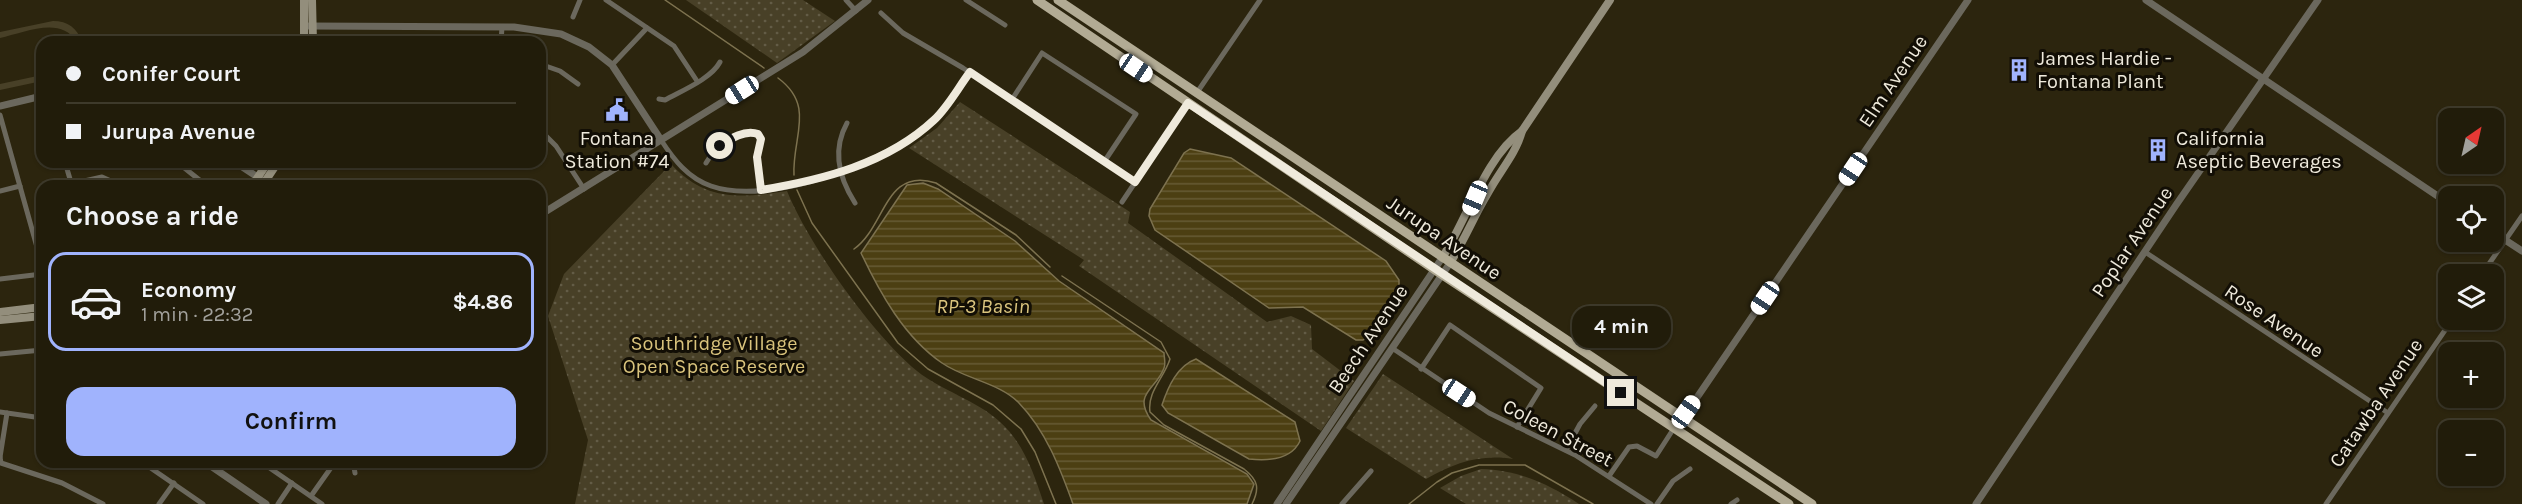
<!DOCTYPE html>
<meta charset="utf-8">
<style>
:root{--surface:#211c0a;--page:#2d2918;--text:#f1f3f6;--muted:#a2a19c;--line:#3e3a2b;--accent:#a0b3fd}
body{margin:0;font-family:Karla,sans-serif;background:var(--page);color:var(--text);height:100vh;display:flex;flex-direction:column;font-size:22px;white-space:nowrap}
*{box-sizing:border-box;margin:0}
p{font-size:20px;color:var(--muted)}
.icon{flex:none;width:33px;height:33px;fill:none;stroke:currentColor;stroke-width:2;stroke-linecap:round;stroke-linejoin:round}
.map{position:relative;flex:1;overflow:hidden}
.details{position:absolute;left:36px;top:180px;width:510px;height:288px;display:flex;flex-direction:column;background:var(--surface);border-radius:18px;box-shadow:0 2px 4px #0004,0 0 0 2px var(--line)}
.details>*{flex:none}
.hud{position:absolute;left:36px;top:36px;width:510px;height:132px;border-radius:18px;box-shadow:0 2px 4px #0004,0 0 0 2px var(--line);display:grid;align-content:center;height:132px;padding:0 30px;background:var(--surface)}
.needle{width:39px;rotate:34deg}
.buttons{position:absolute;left:2438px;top:108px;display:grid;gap:12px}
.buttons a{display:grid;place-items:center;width:66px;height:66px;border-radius:12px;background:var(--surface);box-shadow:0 2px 4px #0004,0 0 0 2px var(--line);font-size:30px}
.end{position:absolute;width:27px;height:27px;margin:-14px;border:8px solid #efeadc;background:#111;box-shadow:0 0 0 3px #111}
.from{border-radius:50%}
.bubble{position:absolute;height:42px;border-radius:18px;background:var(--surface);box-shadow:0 2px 4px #0004,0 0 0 2px var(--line);font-size:20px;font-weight:700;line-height:42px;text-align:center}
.car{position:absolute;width:18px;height:36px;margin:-18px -9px;border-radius:8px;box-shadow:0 0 4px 2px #0007;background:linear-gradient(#fff 24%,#345 0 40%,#fff 0 76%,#345 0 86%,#fff 0)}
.hud b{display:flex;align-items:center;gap:21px;height:57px;font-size:22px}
.hud b+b{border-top:2px solid var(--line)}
.hud i{width:15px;height:15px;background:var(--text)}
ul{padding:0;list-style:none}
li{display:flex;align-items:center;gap:18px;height:99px;margin:0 12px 9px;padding:0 18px;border:3px solid transparent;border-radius:18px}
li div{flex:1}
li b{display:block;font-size:22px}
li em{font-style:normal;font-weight:700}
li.selected{border-color:var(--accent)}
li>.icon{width:54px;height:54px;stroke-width:1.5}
h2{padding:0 30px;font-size:27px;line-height:72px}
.cta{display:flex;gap:12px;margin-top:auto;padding:12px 30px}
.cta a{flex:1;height:69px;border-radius:18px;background:var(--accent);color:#111;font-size:24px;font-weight:700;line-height:69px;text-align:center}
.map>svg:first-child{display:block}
.green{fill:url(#green-dots)}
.pitch{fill:#484027}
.water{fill:url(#water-rules);stroke:#7d724f;stroke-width:1.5}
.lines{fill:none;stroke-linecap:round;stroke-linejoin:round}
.stream{stroke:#7d724f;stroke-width:1.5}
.minor{stroke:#6b685d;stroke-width:5}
.tertiary{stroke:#6b685d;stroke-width:7}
.secondary{stroke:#938e7c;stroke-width:8}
.primary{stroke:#b2ab94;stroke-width:9}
.route{stroke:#efeadc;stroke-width:8}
.labels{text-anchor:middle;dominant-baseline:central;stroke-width:6;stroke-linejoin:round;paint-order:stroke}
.poi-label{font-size:20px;fill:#efeadc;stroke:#120e05;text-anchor:start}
.street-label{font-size:20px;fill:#efeadc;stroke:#120e05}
.park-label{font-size:20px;fill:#dac47d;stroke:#120e05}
.water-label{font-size:21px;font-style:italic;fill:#dac47d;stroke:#120e05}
</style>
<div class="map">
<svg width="2522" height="504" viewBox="0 0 2522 504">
<defs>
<pattern id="green-dots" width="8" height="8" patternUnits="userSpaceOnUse" patternTransform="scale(1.5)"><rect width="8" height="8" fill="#484027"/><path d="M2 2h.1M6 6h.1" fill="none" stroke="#635c46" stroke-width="1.8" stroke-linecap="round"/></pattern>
<pattern id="water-rules" width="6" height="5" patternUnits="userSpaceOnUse" patternTransform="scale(1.5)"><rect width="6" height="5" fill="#4c3f12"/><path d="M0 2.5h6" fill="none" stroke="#665b34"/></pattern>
</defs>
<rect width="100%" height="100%" fill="#2c250e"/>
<g class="green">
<polygon points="686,0 803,0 835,21 777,63"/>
<polygon points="960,102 1130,212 1128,223 1267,322 1291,316 1311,325 1312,349 1354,381 1321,431 1079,266 1084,260 909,148 937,128"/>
<path d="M671,164c35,38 70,34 116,27 22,54 85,143 130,180 25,20 59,29 82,50 25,22 35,53 45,83h-469l13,-64 -40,-124 16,-42z"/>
<path d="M1383,374l130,85c-34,-5 -58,4 -87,20l-80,-51z"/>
<path d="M1481,469c38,1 67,15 98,35h-113l-26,-16 21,-12z"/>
</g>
<g class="pitch">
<path d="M53,21c15,0 24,7 29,21h-6c-14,-27 -53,-9 -76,-4v-6z"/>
<polygon points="42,75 42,81 0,90 0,84"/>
</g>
<g class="water">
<polygon points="1190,149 1231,158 1386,261 1399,280 1399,288 1370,335 1363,340 1356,340 1303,307 1269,308 1155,230 1149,216 1150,209 1184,153"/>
<path d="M923,183l15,6 77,52 44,40 105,72c0,4 2,11 0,15 -7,21 -32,25 -13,52l96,54 7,10 -7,20h-174c-13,-36 -27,-73 -54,-101 -19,-20 -54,-24 -77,-40 -38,-26 -62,-70 -81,-110l46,-68z"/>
<path d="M1196,359l99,63 5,19c-9,19 -33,20 -51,18l-81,-46 -6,-8c6,-18 15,-39 34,-46z"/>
</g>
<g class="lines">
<g class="stream">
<polyline points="665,0 764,68"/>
<path d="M778,78c38,28 14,59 16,97"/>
<polyline points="797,190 812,223 898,343 928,369 993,405 1021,429 1035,452 1056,504"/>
<path d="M854,249c31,-21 31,-83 82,-66l80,52 34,32"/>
<path d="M1062,276l99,66 9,17c-6,19 -23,33 -20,53l14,13 80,44c14,11 16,19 8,35"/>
<polyline points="1409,504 1437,482 1452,473 1479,465 1525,465 1593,504"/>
</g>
<g class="minor">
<polyline points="606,0 674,46 697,81"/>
<polyline points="846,0 856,11"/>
<polyline points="966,0 1005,25"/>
<polyline points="881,13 903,33 963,68 1135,182"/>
<polyline points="573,17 580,0"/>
<polyline points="501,42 502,27"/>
<polyline points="540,64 560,71 578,84"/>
<polyline points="612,65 647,28"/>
<polyline points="1196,94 1260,0"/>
<path d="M659,99l6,1c16,-9 46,-21 55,-38"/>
<polyline points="1011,101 1042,53 1136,114 1104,162"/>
<polyline points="0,115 42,265"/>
<path d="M847,123c-15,27 -8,55 8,80"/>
<polyline points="540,130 556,146 584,189"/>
<path d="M661,140c13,20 27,38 50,46 59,21 179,-25 223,-66 14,-13 24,-32 36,-48"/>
<polyline points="65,162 72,186"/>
<polyline points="177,162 207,186"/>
<path d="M706,163c9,-16 31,-34 50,-30l5,6 -4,18 4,33"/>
<polyline points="71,184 102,177 122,186"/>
<polyline points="0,191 20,186"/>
<polyline points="1122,202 1188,103"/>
<polyline points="2145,252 2388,413"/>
<polyline points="2482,274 2522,216"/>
<polyline points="0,279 42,274"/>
<polyline points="1392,348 1489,413 1575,455 1651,504"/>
<polyline points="0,354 42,350"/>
<polyline points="1421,369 1450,325 1541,388 1517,427"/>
<polyline points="0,412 42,418"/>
<polyline points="1566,450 1580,424 1595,406"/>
<polyline points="0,457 1,463 62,483 103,504"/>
<polyline points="0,457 7,413"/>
<polyline points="142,462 203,504"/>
<polyline points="261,462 322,504"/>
<polyline points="353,462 355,473"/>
<polyline points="1609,476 1629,447 1637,446 1656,456 1674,428"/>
<polyline points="311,496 335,462"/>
<polyline points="159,504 174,483"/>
<polyline points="278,504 292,483"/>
<polyline points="1342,504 1371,471"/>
<polyline points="1657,504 1673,481 1690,469"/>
<polyline points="1731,504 1737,500"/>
<polyline points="2326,504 2452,320"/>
</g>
<g class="tertiary">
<polyline points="2146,0 2448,203"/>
<polyline points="309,26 514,27 561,34 589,47 612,65 661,140"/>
<polyline points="0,106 42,96"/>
<polyline points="235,162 271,186"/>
<polyline points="540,215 803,52 868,0"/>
<polyline points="2493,232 2522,251"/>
<polyline points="1683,418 1968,0"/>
<polyline points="205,462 266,504"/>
<polyline points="1277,504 1442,258"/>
<polyline points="1286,504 1450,263"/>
<polyline points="1976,504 2176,205 2318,0"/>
</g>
<g class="secondary">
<polyline points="312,0 313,42"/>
<polyline points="304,42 304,0"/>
<polyline points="252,186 268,162"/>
<polyline points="262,186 278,162"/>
<path d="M1442,258c25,-38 43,-101 80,-127l88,-131"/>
<path d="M1450,263c14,-22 24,-47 38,-70 11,-21 28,-39 34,-62"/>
<polyline points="0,312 42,307"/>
<polyline points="0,320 42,316"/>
</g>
<g class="primary">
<polyline points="1037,0 1441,274 1789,504"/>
<polyline points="1058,0 1812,504"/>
</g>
</g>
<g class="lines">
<path class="route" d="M720,146c10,-7 25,-17 38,-12l3,5 -4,18 4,33c61,-10 126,-26 173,-70 14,-13 24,-32 36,-48l165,110 53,-79 433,290"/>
</g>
<defs>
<g id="building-bare" transform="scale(1.8)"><path d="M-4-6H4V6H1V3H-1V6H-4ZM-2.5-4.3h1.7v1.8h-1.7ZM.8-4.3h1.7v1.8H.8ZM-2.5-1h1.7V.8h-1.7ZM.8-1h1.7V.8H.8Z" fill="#a0b3fd" stroke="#120e05" stroke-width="2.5" paint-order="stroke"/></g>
<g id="civic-bare" transform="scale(1.8)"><path d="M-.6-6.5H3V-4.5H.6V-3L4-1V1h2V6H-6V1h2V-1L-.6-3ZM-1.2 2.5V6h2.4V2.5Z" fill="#a0b3fd" stroke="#120e05" stroke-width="2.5" paint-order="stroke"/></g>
</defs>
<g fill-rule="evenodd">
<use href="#building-bare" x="2019" y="70"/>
<use href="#civic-bare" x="617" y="110"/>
<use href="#building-bare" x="2158" y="150"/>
</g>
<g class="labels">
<g class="poi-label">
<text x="2037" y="58">James Hardie -<tspan x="2037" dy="23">Fontana Plant</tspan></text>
<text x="617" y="138" text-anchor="middle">Fontana<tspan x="617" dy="23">Station #74</tspan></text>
<text x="2176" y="138">California<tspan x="2176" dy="23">Aseptic Beverages</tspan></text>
</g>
<g class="street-label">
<text transform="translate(1893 81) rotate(-56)">Elm Avenue</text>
<text transform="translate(1444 238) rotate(34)">Jurupa Avenue</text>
<text transform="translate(2132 242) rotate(-56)">Poplar Avenue</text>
<text transform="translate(2274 321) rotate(34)">Rose Avenue</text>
<text transform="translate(1368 339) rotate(-56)">Beech Avenue</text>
<text transform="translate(2376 403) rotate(-56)">Catawba Avenue</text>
<text transform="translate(1558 433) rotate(28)">Coleen Street</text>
</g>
<g class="park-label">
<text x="714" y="343">Southridge Village<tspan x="714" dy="23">Open Space Reserve</tspan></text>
</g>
<g class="water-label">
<text x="983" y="306">RP-3 Basin</text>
</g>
</g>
</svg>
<div class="buttons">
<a><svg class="needle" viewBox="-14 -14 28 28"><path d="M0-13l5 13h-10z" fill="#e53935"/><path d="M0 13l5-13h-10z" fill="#a2a19c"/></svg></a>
<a><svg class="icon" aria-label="locate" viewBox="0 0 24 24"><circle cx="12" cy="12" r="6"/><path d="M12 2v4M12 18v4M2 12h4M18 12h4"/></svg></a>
<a><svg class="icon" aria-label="layers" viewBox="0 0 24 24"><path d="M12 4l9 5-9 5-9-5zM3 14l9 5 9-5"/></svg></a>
<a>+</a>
<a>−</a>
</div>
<i class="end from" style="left:720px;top:146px"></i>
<i class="end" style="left:1621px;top:393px"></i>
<div class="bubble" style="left:1572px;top:306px;width:99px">4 min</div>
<i class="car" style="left:1136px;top:68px;rotate:124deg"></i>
<i class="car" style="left:742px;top:90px;rotate:238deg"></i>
<i class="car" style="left:1853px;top:169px;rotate:214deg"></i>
<i class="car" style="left:1475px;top:198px;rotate:203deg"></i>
<i class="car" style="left:1765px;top:298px;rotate:214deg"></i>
<i class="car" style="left:1459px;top:393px;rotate:123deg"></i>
<i class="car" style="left:1686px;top:412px;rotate:35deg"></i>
<div class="hud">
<b><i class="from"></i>Conifer Court</b>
<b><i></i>Jurupa Avenue</b>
</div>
<section class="details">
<h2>Choose a ride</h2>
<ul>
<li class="selected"><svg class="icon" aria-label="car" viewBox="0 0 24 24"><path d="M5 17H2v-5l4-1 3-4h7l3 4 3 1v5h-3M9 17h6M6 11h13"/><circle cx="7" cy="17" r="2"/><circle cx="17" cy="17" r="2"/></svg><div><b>Economy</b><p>1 min · 22:32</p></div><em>$4.86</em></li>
</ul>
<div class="cta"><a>Confirm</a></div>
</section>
</div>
